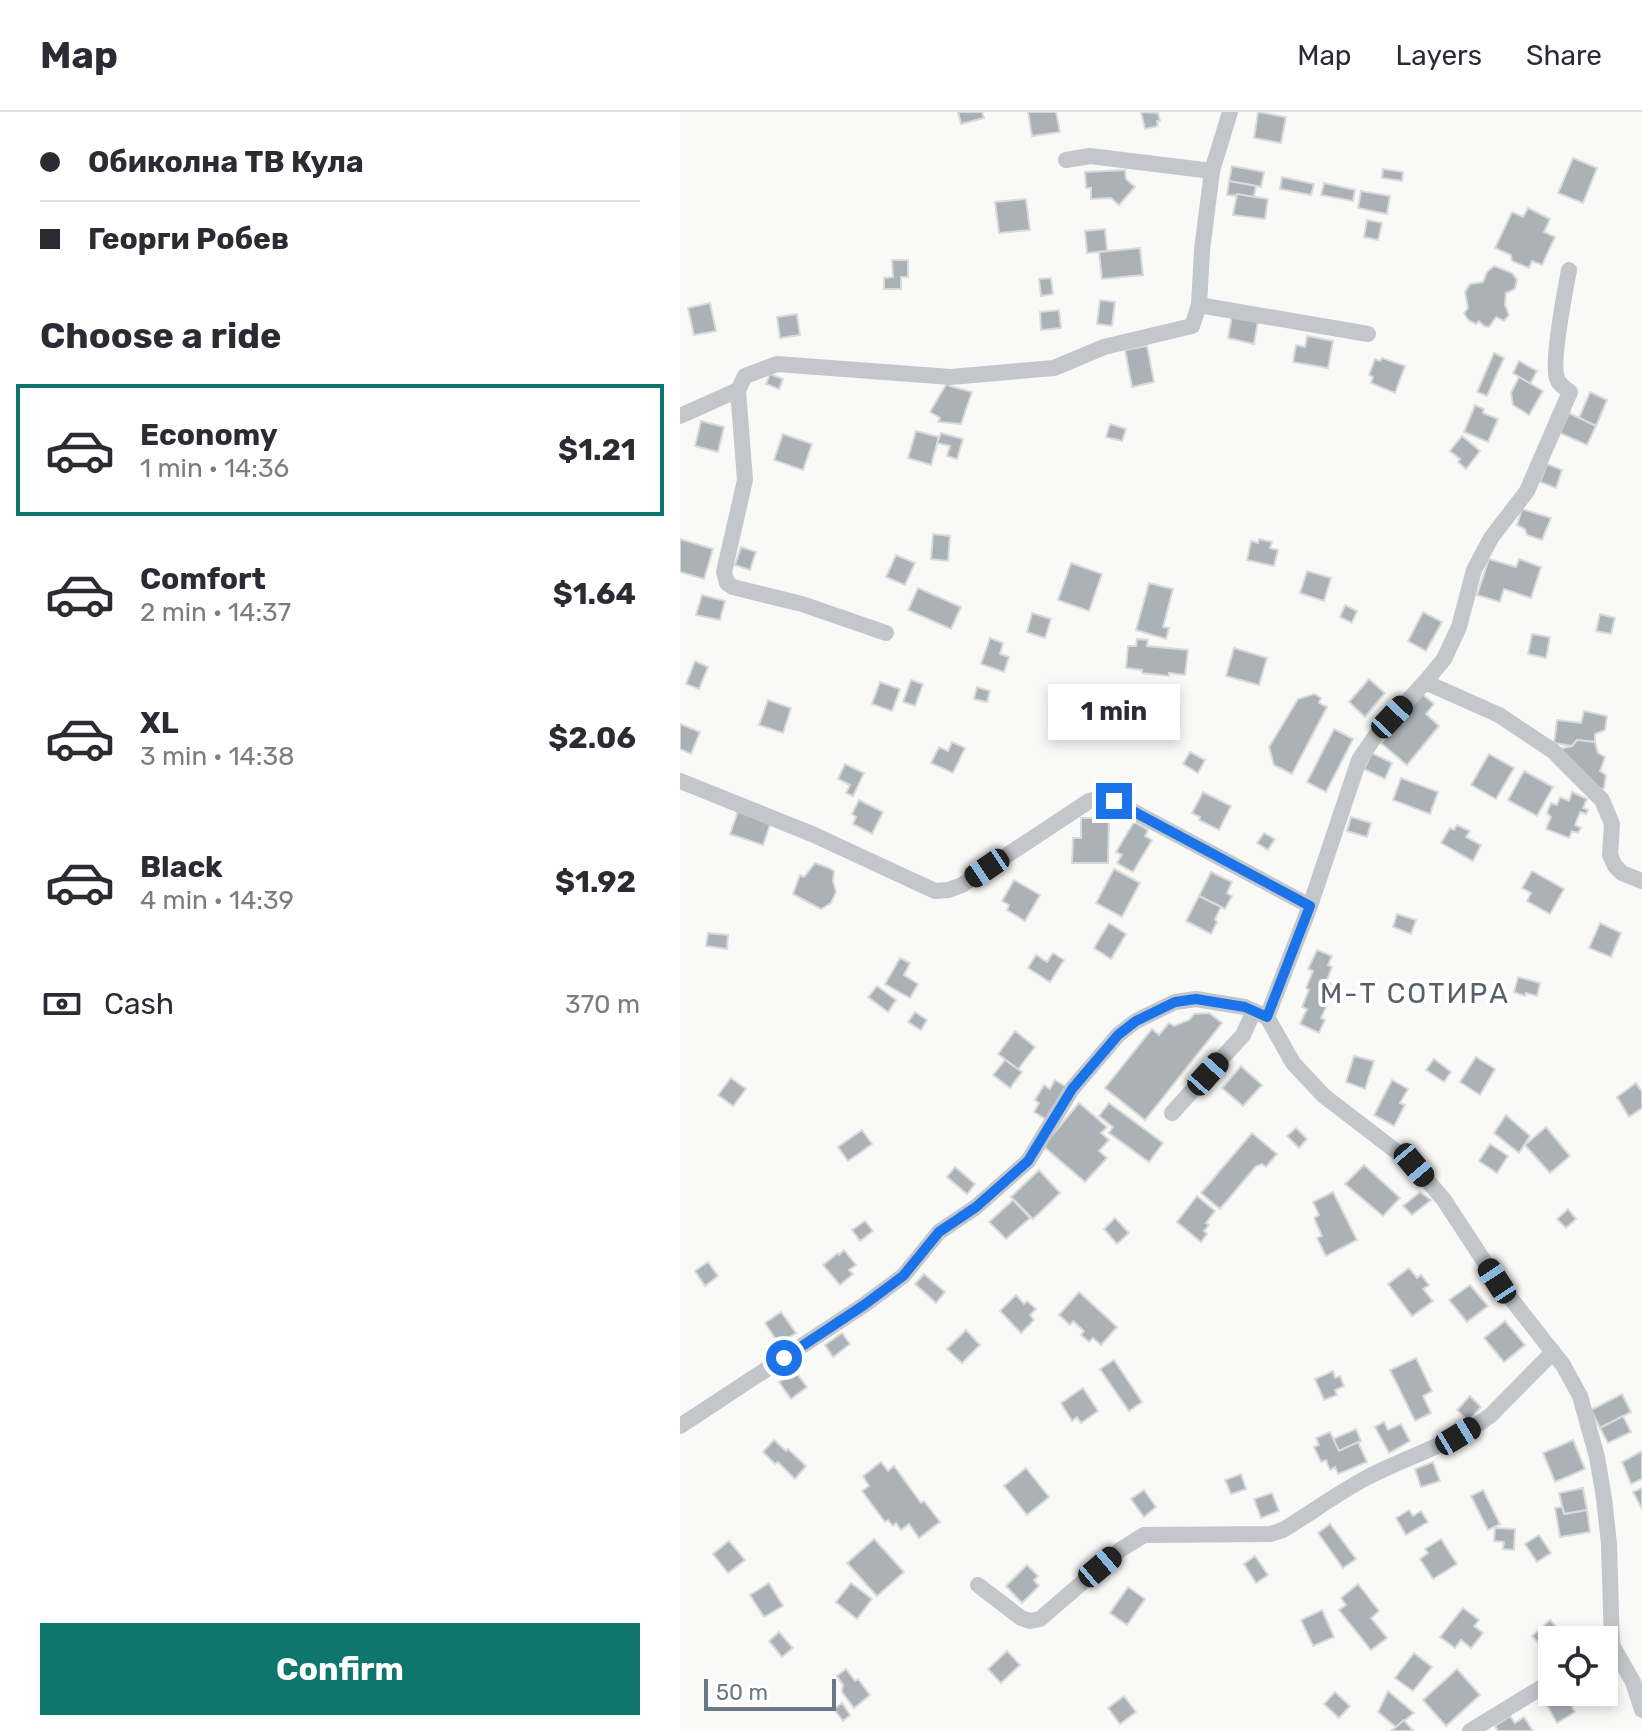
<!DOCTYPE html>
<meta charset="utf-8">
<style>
:root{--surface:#fff;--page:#f2f2f3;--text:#2b2b33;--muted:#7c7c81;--line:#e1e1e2;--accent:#0f766e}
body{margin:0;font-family:Rubik,sans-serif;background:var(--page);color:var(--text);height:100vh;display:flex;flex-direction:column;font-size:30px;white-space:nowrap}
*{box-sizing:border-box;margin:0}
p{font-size:26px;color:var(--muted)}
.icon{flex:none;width:44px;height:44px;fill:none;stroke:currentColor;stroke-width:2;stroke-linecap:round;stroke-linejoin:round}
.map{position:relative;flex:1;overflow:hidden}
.drawer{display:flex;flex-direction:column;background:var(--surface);width:680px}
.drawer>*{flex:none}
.top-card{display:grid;align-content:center;height:176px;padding:0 40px;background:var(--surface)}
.fabs{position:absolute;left:858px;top:1514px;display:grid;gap:16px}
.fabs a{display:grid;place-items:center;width:80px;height:80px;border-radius:0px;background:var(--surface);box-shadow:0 4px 12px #0003;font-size:40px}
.scale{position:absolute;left:24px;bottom:20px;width:132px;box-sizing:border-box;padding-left:8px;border:4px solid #6a7786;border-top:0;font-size:22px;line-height:28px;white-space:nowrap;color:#6a7786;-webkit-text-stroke:6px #fff;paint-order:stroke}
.end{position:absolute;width:36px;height:36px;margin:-18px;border:10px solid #1a73e8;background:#fff;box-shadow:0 0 0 4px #fff}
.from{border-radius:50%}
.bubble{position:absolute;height:56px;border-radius:0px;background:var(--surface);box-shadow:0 4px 12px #0003;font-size:26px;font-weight:700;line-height:56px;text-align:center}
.car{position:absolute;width:24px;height:48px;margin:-24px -12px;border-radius:10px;box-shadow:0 0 6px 2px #0007;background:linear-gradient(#222 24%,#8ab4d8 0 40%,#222 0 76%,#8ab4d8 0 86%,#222 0)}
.top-card b{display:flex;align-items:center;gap:28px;height:76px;font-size:30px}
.top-card b+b{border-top:2px solid var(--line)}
.top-card i{width:20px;height:20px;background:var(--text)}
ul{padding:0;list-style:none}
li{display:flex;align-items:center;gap:24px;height:132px;margin:0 16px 12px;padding:0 24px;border:4px solid transparent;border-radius:0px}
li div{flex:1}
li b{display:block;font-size:30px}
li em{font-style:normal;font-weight:700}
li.current{border-color:var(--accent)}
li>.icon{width:72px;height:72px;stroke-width:1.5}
h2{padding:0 40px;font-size:36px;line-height:96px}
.pay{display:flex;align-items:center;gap:20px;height:88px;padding:0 40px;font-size:30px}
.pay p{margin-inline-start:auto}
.action{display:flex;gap:16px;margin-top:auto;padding:16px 40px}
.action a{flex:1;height:92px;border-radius:0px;background:var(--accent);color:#fff;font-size:32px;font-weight:700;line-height:92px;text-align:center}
header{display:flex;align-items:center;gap:48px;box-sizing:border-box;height:112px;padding:0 40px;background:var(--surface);border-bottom:2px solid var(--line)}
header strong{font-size:38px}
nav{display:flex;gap:44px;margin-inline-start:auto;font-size:28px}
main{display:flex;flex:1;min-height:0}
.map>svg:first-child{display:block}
.building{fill:#aab1b7;stroke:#dadbd9;stroke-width:2}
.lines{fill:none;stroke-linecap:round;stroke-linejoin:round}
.street{stroke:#c3c6ca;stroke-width:16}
.route{stroke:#1a73e8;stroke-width:10}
.labels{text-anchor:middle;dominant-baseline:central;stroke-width:8;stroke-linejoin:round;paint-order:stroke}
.neighbourhood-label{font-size:28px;letter-spacing:2px;fill:#57616b;stroke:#fff}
</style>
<header>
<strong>Map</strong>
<nav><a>Map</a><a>Layers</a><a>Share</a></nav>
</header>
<main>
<section class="drawer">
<div class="top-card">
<b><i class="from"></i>Обиколна ТВ Кула</b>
<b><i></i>Георги Робев</b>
</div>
<h2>Choose a ride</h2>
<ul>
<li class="current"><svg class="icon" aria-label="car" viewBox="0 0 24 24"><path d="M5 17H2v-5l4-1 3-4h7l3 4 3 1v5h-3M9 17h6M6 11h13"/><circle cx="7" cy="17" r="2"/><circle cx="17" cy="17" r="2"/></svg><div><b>Economy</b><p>1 min · 14:36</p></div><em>$1.21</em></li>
<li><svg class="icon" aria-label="car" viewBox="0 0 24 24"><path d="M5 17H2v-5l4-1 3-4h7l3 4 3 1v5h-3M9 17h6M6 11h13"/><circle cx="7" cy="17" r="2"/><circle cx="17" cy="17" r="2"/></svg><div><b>Comfort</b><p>2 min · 14:37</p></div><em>$1.64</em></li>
<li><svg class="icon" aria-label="car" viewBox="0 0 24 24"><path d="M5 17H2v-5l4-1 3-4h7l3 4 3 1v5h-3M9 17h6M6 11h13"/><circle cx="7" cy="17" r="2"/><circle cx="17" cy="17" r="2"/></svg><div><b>XL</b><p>3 min · 14:38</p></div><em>$2.06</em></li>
<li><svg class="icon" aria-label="car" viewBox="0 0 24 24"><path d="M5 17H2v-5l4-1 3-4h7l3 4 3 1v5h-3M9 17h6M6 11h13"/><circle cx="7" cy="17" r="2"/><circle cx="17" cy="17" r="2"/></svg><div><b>Black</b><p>4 min · 14:39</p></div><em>$1.92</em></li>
</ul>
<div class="pay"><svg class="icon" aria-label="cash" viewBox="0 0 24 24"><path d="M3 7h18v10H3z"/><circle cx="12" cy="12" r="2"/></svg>Cash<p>370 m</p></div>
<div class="action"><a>Confirm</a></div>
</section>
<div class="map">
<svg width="962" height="1619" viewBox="0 0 962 1619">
<rect width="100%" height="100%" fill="#f9f9f7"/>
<g class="building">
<polygon points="278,0 302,0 304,6 281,12"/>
<polygon points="348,0 376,0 380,20 352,24"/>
<polygon points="461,0 478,1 480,9 477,9 478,14 465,17"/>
<polygon points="578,0 606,5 601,31 574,26"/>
<polygon points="893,46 917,56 903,91 878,81"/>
<polygon points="552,54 584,60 581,75 549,69"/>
<polygon points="703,57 723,60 722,69 702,66"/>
<polygon points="445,58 446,67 455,75 439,93 431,86 411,87 411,76 406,76 405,60"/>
<polygon points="602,65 634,72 631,83 600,77"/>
<polygon points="549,69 576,74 574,85 547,83"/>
<polygon points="644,71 675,78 673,89 641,83"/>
<polygon points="681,79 710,84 707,102 678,96"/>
<polygon points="557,82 588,87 585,107 553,103"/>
<polygon points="346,87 350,118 319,121 315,90"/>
<polygon points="848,96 870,107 864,120 875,125 862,153 852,149 849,156 832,149 831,143 815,136 832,100 843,105"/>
<polygon points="687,108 702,111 698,128 684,125"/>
<polygon points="425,117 427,139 407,141 405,119"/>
<polygon points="460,136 463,163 422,167 419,140"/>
<polygon points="212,148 228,148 228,165 221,165 221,177 204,177 204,166 213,165"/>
<polygon points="814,154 832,161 837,168 835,177 826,181 825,193 829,203 824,209 816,205 809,215 804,214 799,209 796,212 788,208 784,201 788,196 785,180 790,172 803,170 807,160"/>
<polygon points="371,166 373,182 361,184 359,167"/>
<polygon points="420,188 435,190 432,214 417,212"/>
<polygon points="30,191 36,219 14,223 8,196"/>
<polygon points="379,198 381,216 361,218 360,200"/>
<polygon points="117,202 120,223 100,226 97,205"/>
<polygon points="552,204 578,209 574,232 548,226"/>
<polygon points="627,224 653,229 648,256 613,250 616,233 625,235"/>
<polygon points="467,234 474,270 452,275 445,238"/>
<polygon points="814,241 824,246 807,284 797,280"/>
<polygon points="702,246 725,254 715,281 691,271 693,265 689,263 695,247 700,249"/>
<polygon points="839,249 857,259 850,272 833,261"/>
<polygon points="90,262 103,267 99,277 86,272"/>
<polygon points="839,265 863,279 849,303 833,293 831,281"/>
<polygon points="267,271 270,274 292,280 281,312 258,310 260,306 250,300"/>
<polygon points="910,280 927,288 916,314 899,306"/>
<polygon points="795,293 804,297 803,301 818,307 808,330 784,320"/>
<polygon points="889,301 916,314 907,333 880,321"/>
<polygon points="21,309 44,315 38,340 15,334"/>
<polygon points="430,312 446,317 442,329 426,325"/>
<polygon points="236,319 259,325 251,353 228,346"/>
<polygon points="261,321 283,327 277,347 267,344 270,334 257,331"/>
<polygon points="103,322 132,332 123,358 94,348"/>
<polygon points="782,324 800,339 786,357 778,350 780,347 770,339"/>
<polygon points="867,352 882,358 876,376 860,370"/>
<polygon points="842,397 871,406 862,428 847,423 845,417 837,413"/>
<polygon points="253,422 270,424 268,449 251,447"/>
<polygon points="0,427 33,437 24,467 0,460"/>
<polygon points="579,427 592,430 590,436 598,438 594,454 567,448 571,429 578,431"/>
<polygon points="61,435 76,440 70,458 55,453"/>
<polygon points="216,443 235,451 225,473 206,465"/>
<polygon points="809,447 836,455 839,447 861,455 851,486 824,477 820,490 797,483"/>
<polygon points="391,451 422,462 409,499 378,488"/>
<polygon points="627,459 651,466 644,489 620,481"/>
<polygon points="469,471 493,477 483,515 489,516 486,527 456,518"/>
<polygon points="238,476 281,495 271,517 228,498"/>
<polygon points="22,483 45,489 40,508 16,503"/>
<polygon points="665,493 677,499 672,511 660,505"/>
<polygon points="743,500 762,510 746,539 728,529"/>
<polygon points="352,501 371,507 365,526 347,520"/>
<polygon points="920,502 935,506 931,522 916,519"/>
<polygon points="852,522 870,525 866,546 848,542"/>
<polygon points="310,526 323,531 320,542 329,545 324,560 301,552"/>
<polygon points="457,527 468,528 467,534 508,538 505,563 489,561 489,564 462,561 462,558 446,556 448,534 456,534"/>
<polygon points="554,536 587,546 579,573 546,564"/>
<polygon points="15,549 28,555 19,577 6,572"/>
<polygon points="689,567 705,581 685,605 669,590"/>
<polygon points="231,568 243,572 235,594 223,590"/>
<polygon points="200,570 220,577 212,599 192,592"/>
<polygon points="297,575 310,579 307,590 294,587"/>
<polygon points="634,582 641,586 639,591 647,595 612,662 594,653 589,635 618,587"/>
<polygon points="742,582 754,592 746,602 759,614 727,653 701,631"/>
<polygon points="88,588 111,596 103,621 79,613"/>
<polygon points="904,599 927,604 925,618 915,622 915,630 897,628 892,634 874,631 877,608 901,611"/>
<polygon points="0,612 20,620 11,642 0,637"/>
<polygon points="654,617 673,627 646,680 627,670"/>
<polygon points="897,628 915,630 918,641 925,645 920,659 926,663 924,676 920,678 879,637 892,634"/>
<polygon points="272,630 285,636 273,661 251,651 259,635 268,639"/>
<polygon points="510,640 525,648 518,661 503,652"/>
<polygon points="692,641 712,651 705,667 684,657"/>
<polygon points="809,642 834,656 816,687 791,673"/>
<polygon points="165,652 184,661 173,684 166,681 170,673 158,667"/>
<polygon points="844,659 873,675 857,704 828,688"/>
<polygon points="721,666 758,680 750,702 713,688"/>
<polygon points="523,680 551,694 539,718 519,708 520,705 512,701"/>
<polygon points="892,680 907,687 903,696 908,698 906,702 900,700 895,713 901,716 898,721 892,719 889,726 866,717 871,705 867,701 871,691 877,693 880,685 889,689"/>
<polygon points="179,688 203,700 192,722 173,712 176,705 172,702"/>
<polygon points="58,699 91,710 83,733 50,722"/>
<polygon points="671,705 691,711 687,725 667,719"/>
<polygon points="401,706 429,706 428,751 392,751 393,726 401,726"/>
<polygon points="454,710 468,718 465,724 472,728 453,760 437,751 442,743 436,740"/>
<polygon points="777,713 790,719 786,725 801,733 793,749 761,731 770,716 774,718"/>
<polygon points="584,721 595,727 588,738 577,731"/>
<polygon points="135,751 149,756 154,759 153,769 156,780 151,791 141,797 113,782 120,763 124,765"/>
<polygon points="434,757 460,771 442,805 416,791"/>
<polygon points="852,759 884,777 870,802 847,789 851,781 842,776"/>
<polygon points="531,760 552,770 547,781 552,784 545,797 519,784"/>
<polygon points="334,768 360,783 345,809 327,798 329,793 322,789"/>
<polygon points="519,784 541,795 535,807 537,810 531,822 506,809"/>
<polygon points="717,802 736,808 731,822 713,815"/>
<polygon points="429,811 446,822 431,847 414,836"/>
<polygon points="920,811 941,821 931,845 909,836"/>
<polygon points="28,821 48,823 47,837 26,834"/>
<polygon points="637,838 652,844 648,853 652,855 646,870 651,872 644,889 648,891 641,906 645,908 639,921 620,912 627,897 622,895 629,878 626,876 633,859 628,857"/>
<polygon points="373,841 384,848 370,870 348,856 356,843 367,850"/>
<polygon points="220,846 230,851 224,863 238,872 230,886 205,872"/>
<polygon points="838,865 860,871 857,884 846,881 845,884 834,880"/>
<polygon points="197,874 216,888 208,900 188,885"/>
<polygon points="235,900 247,908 241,918 228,910"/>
<polygon points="529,901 542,911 465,1008 425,976 472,917 479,923 489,911 494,914 509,908 514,902"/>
<polygon points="335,919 355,935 338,957 318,942"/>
<polygon points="674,944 694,949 685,977 666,970"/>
<polygon points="796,945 815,957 800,983 780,970"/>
<polygon points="754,947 771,960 764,970 746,958"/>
<polygon points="325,948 342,960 330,976 313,963"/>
<polygon points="561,954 582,973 563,994 542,976"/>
<polygon points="51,966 66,977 53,994 38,983"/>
<polygon points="375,968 386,975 367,1008 354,1000 359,991 355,988 364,973 370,977"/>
<polygon points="712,968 728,977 720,991 725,993 714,1014 694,1003"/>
<polygon points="956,971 962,980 962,996 949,1005 937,985"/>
<polygon points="399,991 427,1015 421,1021 429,1028 419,1039 427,1046 405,1070 363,1034"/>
<polygon points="429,991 483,1031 469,1050 429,1021 433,1015 419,1004"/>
<polygon points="826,1003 850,1024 839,1041 814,1021"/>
<polygon points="866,1015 890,1044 870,1061 845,1033"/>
<polygon points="616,1016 627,1027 619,1036 607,1024"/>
<polygon points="182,1018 192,1032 168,1049 158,1035"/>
<polygon points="572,1021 597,1042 586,1055 582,1052 576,1054 540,1097 521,1081"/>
<polygon points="810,1032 828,1044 817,1061 799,1049"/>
<polygon points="684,1053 720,1086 703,1104 665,1072"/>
<polygon points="275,1055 295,1072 287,1082 267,1065"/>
<polygon points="359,1058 380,1081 353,1107 331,1085"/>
<polygon points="653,1080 677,1128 646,1144 637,1126 642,1124 634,1106 639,1103 633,1090"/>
<polygon points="740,1080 751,1088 732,1103 723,1094"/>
<polygon points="517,1084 535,1099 526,1111 529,1113 524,1119 527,1122 521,1130 497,1110"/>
<polygon points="333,1088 350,1106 326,1127 309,1110"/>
<polygon points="888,1097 896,1107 886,1116 877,1107"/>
<polygon points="435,1106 449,1121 437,1132 424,1117"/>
<polygon points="185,1109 193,1119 180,1129 172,1118"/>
<polygon points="164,1138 176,1153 169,1158 173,1162 160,1173 143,1153 158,1141 159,1143"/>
<polygon points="28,1150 38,1164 25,1174 15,1159"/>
<polygon points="729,1156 737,1166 741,1163 749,1173 743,1177 753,1189 732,1204 708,1172"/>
<polygon points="244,1162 265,1180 256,1191 235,1172"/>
<polygon points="790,1173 808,1194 787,1210 769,1188"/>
<polygon points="399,1180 437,1215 421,1233 413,1226 409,1230 401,1223 404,1219 393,1209 390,1213 379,1203"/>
<polygon points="336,1183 344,1192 347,1189 356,1197 350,1203 354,1208 341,1221 320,1199"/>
<polygon points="101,1200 116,1221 99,1232 85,1211"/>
<polygon points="825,1209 845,1233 824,1250 804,1226"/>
<polygon points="286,1218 300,1233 282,1251 267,1237"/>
<polygon points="162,1221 170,1232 153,1245 145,1233"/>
<polygon points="736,1246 752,1279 743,1284 751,1301 735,1309 710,1258"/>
<polygon points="434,1248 462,1290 449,1299 420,1257"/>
<polygon points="115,1259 127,1275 111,1287 99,1270"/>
<polygon points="653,1259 655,1266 660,1264 664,1274 655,1278 657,1283 644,1288 635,1267"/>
<polygon points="403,1276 418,1299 401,1311 397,1305 392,1309 381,1291"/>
<polygon points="942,1282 951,1300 920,1316 911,1298"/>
<polygon points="790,1284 801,1295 788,1309 777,1298"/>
<polygon points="943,1304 951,1320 928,1331 920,1316"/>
<polygon points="704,1310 708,1318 721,1312 730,1329 709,1341 695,1315"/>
<polygon points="676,1317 681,1329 659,1339 653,1327"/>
<polygon points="650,1320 659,1339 678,1330 687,1350 658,1362 655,1355 650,1358 646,1348 641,1350 634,1335 639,1333 636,1326"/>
<polygon points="94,1328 106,1339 108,1337 126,1354 115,1367 98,1350 95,1352 83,1340"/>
<polygon points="893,1328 905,1357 875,1370 863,1341"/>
<polygon points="962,1339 962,1367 951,1372 942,1350"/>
<polygon points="201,1350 208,1359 214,1354 241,1391 244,1389 260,1410 239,1426 229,1412 221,1418 216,1411 213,1414 208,1408 205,1410 182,1379 189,1374 183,1364"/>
<polygon points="753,1350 760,1369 741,1375 735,1357"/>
<polygon points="346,1356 369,1385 347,1403 324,1374"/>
<polygon points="561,1362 566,1377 551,1382 545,1368"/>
<polygon points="903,1376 907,1398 884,1402 879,1381"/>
<polygon points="962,1376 962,1397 953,1380"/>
<polygon points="464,1378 476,1395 464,1405 451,1387"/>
<polygon points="803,1378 820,1412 808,1418 791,1384"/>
<polygon points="592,1381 599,1399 581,1406 574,1387"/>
<polygon points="882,1395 884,1402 907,1398 910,1420 880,1425 875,1396"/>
<polygon points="729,1398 733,1404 741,1399 748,1410 726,1423 716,1406"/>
<polygon points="650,1412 676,1447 663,1456 638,1421"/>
<polygon points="815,1416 835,1417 834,1438 823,1437 824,1430 814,1429"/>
<polygon points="859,1423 871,1441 857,1450 845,1432"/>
<polygon points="194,1427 224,1460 197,1484 167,1451"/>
<polygon points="761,1427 777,1452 753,1467 740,1447 748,1441 745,1437"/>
<polygon points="49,1429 65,1448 48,1461 33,1442"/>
<polygon points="575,1444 588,1463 576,1471 564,1452"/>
<polygon points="347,1453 358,1464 354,1468 359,1474 342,1491 326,1474"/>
<polygon points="89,1471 103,1494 84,1505 70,1483"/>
<polygon points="171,1471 192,1487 177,1507 156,1490"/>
<polygon points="678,1472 699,1499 691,1506 707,1526 691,1538 659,1498 666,1493 661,1486"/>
<polygon points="448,1475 465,1487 447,1513 430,1501"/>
<polygon points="783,1496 799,1508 794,1514 803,1521 791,1536 781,1528 775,1536 760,1525"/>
<polygon points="642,1498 654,1525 633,1534 621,1508"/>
<polygon points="870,1508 889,1528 872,1528 872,1545 852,1524"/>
<polygon points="99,1520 113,1536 102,1545 89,1529"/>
<polygon points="327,1539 340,1553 321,1571 308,1557"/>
<polygon points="734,1541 752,1555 733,1579 715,1566"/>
<polygon points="166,1557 175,1569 178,1567 190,1583 174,1596 162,1580 163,1573 157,1564"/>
<polygon points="777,1557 800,1583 766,1614 743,1588"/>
<polygon points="708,1579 734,1601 716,1615 698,1600"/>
<polygon points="655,1580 670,1594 659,1606 644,1592"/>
<polygon points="884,1580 895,1600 877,1611 865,1590"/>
<polygon points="444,1584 456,1600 440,1612 428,1596"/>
<polygon points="162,1591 170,1603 163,1609 154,1597"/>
<polygon points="830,1604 835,1611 844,1605 853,1619 818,1619 815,1614"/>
<polygon points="724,1608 733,1619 711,1619 716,1615"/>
</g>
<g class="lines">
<g class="street">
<polyline points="386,48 410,44 532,59"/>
<polyline points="519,193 688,222"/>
<polyline points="58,278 65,368 44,460 47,471 53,475 122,492 206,521"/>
<polyline points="0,304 58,278 65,264 97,252 271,265 374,256 424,235 512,214 519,193 522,138 532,59 550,0"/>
<polyline points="745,570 819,603 873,639 922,688 932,712 930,743 935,754 942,761 962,769"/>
<polyline points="0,669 132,722 255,779 268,778 282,773 409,689 421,686 434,689 630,794"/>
<polyline points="587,905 613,951 644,984 734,1053 764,1088 817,1169 883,1253 900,1284 917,1345 924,1386 929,1432 932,1533 953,1570 962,1598"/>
<polyline points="492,1001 563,923 574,899"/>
<path d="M0,1314l184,-121 39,-29 36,-44 37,-25 52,-46 44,-72 46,-54 18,-14 39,-19 21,-3 49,8 22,10 43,-111 49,-146 17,-25 49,-53 19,-23 15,-32 15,-57 17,-32 36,-47 43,-99c-5,-4 -11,-7 -13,-14 -6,-16 8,-87 12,-108"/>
<path d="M298,1473l43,33 9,3 10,-2 80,-69 24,-15 126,-1 13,-4c28,-17 56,-38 85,-53 41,-21 86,-34 123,-62l62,-63"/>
<polyline points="790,1619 872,1569"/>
</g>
</g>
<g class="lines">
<polyline class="route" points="104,1246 184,1193 223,1164 259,1120 296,1095 348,1049 392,977 438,923 456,909 495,890 516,887 565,895 587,905 630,794 434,689"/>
</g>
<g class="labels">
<g class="neighbourhood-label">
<text x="735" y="881">М-Т СОТИРА</text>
</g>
</g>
</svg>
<div class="fabs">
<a><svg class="icon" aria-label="locate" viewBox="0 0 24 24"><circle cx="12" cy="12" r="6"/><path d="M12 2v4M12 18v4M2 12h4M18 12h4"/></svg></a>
</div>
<div class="scale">50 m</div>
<i class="end from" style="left:104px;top:1246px"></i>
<i class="end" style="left:434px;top:689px"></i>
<div class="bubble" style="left:368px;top:572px;width:132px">1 min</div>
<i class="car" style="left:712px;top:605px;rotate:43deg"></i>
<i class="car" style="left:307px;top:756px;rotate:236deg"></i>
<i class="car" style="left:528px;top:962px;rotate:42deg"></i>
<i class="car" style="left:734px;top:1053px;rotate:140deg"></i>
<i class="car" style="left:817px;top:1169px;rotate:327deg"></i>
<i class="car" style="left:778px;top:1324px;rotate:59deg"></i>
<i class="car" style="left:420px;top:1455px;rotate:50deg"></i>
</div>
</main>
